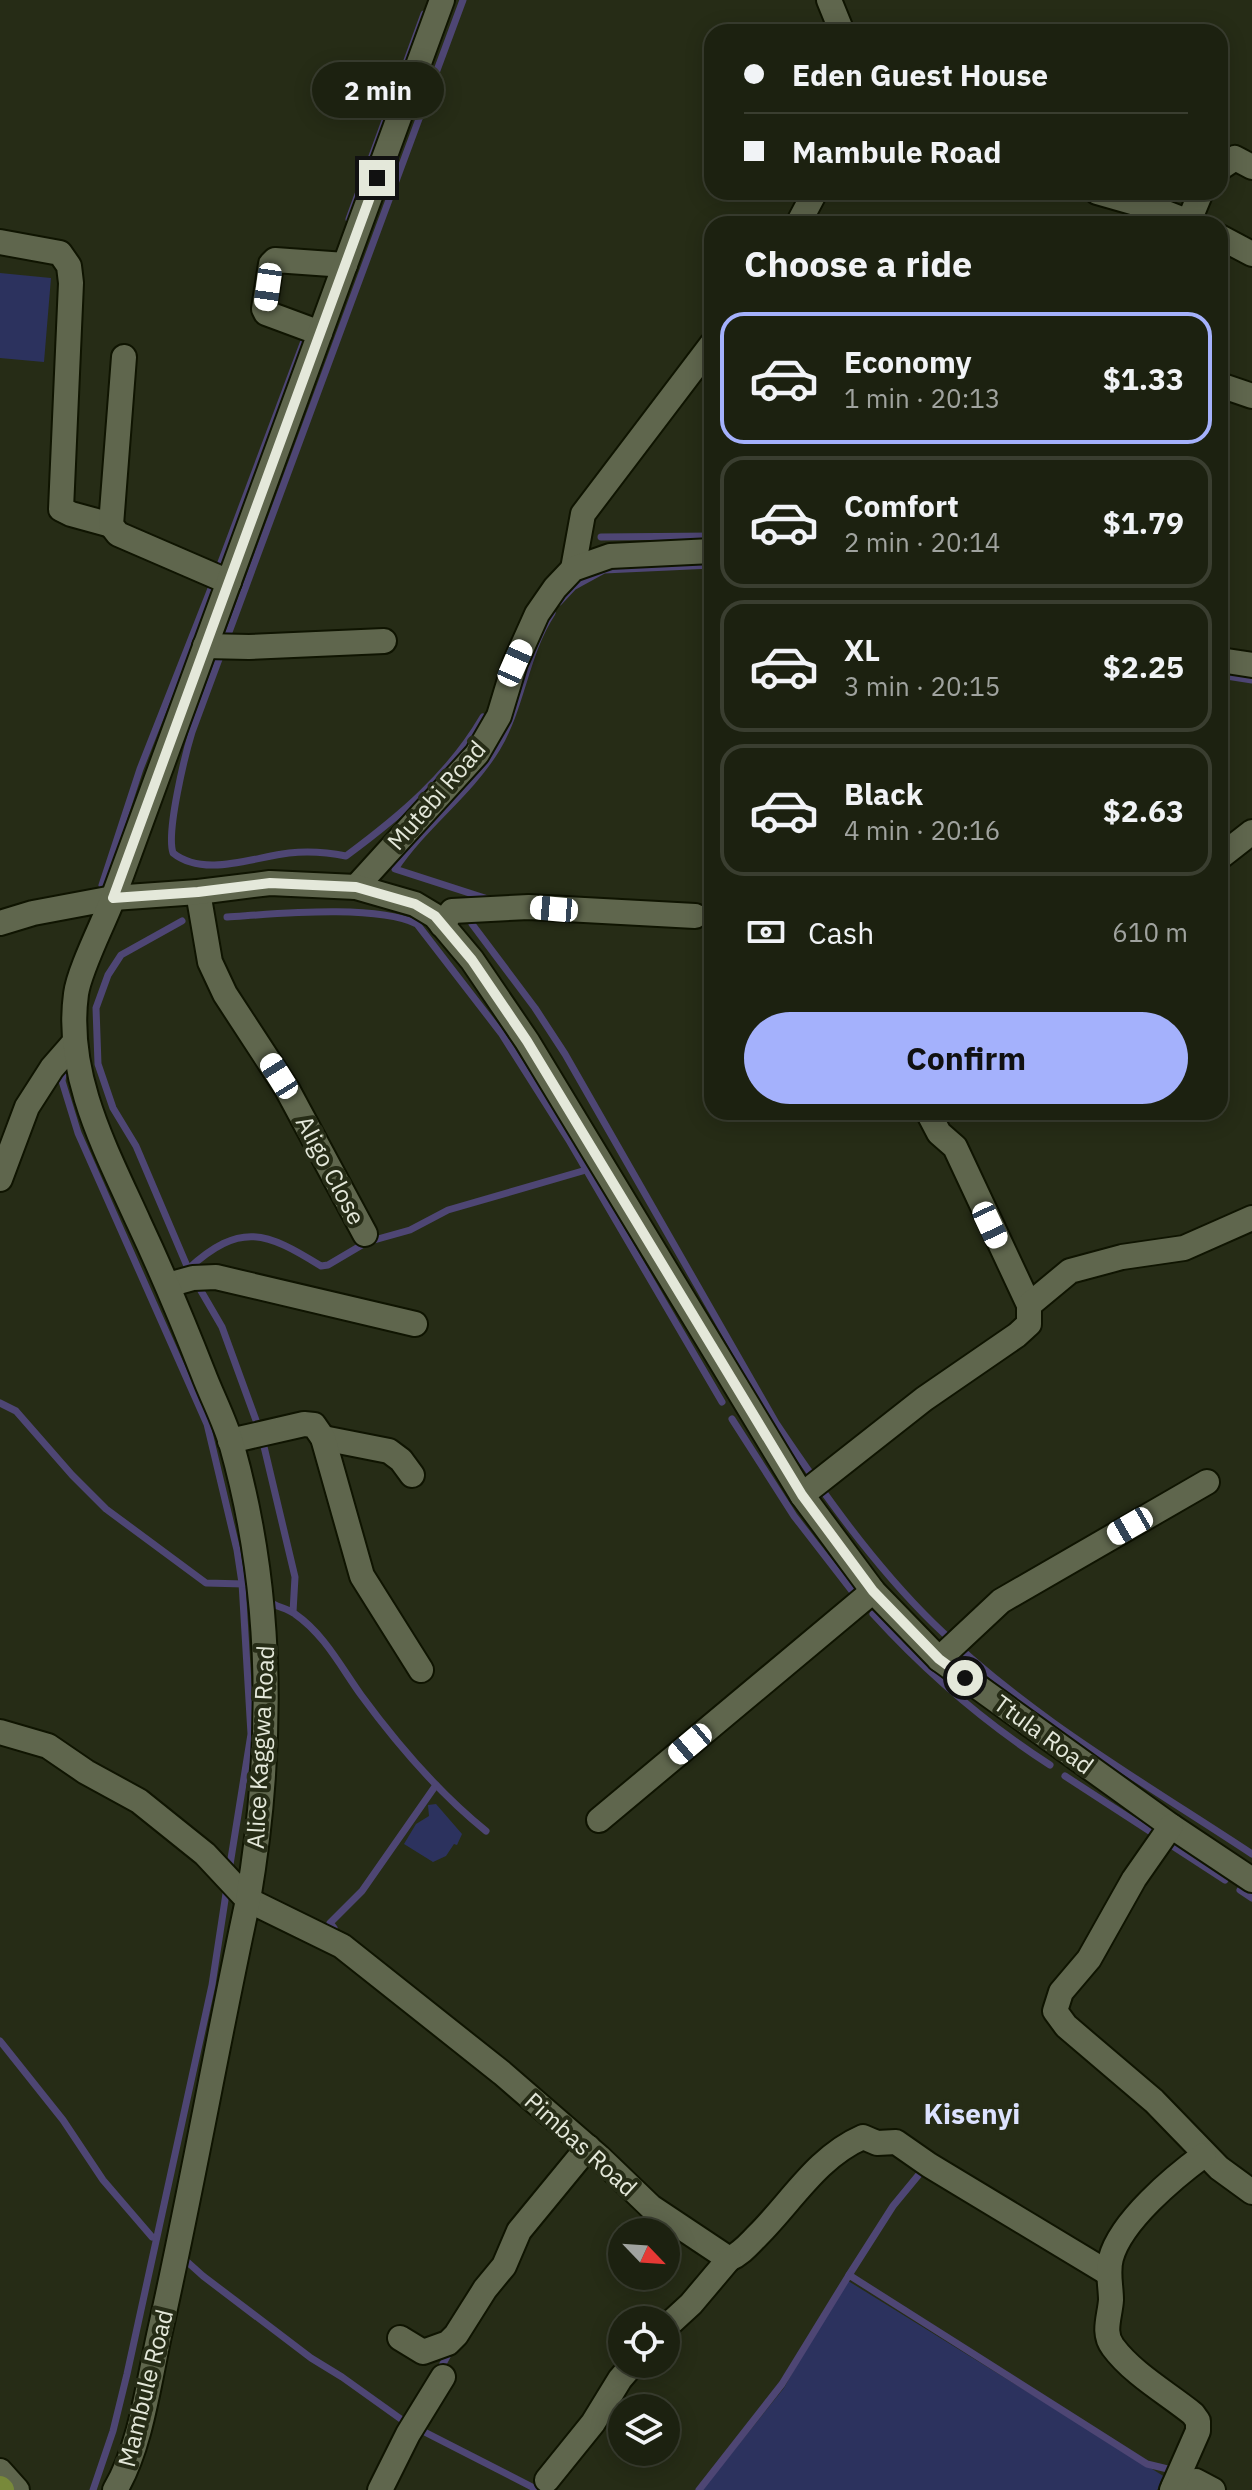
<!DOCTYPE html>
<meta charset="utf-8">
<style>
:root{--surface:#1c2110;--page:#292e1e;--text:#f1f3f6;--muted:#a0a39f;--line:#3a3e30;--accent:#a4b1fc}
body{margin:0;font-family:"IBM Plex Sans",sans-serif;background:var(--page);color:var(--text);height:100vh;display:flex;flex-direction:column;font-size:30px;white-space:nowrap}
*{box-sizing:border-box;margin:0}
p{font-size:26px;color:var(--muted)}
.icon{flex:none;width:44px;height:44px;fill:none;stroke:currentColor;stroke-width:2;stroke-linecap:round;stroke-linejoin:round}
.map{position:relative;flex:1;overflow:hidden}
.drawer{position:absolute;left:704px;top:216px;width:524px;height:904px;display:flex;flex-direction:column;background:var(--surface);border-radius:24px;box-shadow:0 4px 20px #0003,0 0 0 2px var(--line)}
.drawer>*{flex:none}
.top-card{position:absolute;left:704px;top:24px;width:524px;height:176px;border-radius:24px;box-shadow:0 4px 20px #0003,0 0 0 2px var(--line);display:grid;align-content:center;height:176px;padding:0 40px;background:var(--surface)}
.needle{width:52px;rotate:115deg}
.fabs{position:absolute;left:608px;top:2218px;display:grid;gap:16px}
.fabs a{display:grid;place-items:center;width:72px;height:72px;border-radius:50%;background:var(--surface);box-shadow:0 4px 20px #0003,0 0 0 2px var(--line);font-size:40px}
.end{position:absolute;width:36px;height:36px;margin:-18px;border:10px solid #e4e8da;background:#111;box-shadow:0 0 0 4px #111}
.from{border-radius:50%}
.bubble{position:absolute;height:56px;border-radius:28px;background:var(--surface);box-shadow:0 4px 20px #0003,0 0 0 2px var(--line);font-size:26px;font-weight:700;line-height:56px;text-align:center}
.car{position:absolute;width:24px;height:48px;margin:-24px -12px;border-radius:10px;box-shadow:0 0 6px 2px #0007;background:linear-gradient(#fff 24%,#345 0 40%,#fff 0 76%,#345 0 86%,#fff 0)}
.top-card b{display:flex;align-items:center;gap:28px;height:76px;font-size:30px}
.top-card b+b{border-top:2px solid var(--line)}
.top-card i{width:20px;height:20px;background:var(--text)}
ul{padding:0;list-style:none}
li{display:flex;align-items:center;gap:24px;height:132px;margin:0 16px 12px;padding:0 24px;border:4px solid var(--line);border-radius:24px}
li div{flex:1}
li b{display:block;font-size:30px}
li em{font-style:normal;font-weight:700}
li.on{border-color:var(--accent)}
li>.icon{width:72px;height:72px;stroke-width:1.5}
h2{padding:0 40px;font-size:36px;line-height:96px}
.pay{display:flex;align-items:center;gap:20px;height:88px;padding:0 40px;font-size:30px}
.pay p{margin-inline-start:auto}
.cta{display:flex;gap:16px;margin-top:auto;padding:16px 40px}
.cta a{flex:1;height:92px;border-radius:48px;background:var(--accent);color:#111;font-size:32px;font-weight:700;line-height:92px;text-align:center}
.map>svg:first-child{display:block}
.green{fill:#2c325e}
.lines{fill:none;stroke-linecap:round;stroke-linejoin:round}
.stream{stroke:#4e4674;stroke-width:7}
.minor-casing{stroke:#0f1401;stroke-width:28}
.major-casing{stroke:#0f1401;stroke-width:28}
.minor{stroke:#5f664d;stroke-width:24}
.major{stroke:#78893a;stroke-width:24}
.route{stroke:#e4e8da;stroke-width:10}
.labels{text-anchor:middle;dominant-baseline:central;stroke-width:8;stroke-linejoin:round;paint-order:stroke}
.street-label{font-size:24px;fill:#e4e8da;stroke:#262c16}
.quarter-label{font-size:28px;font-weight:bold;fill:#dce2ff;stroke:#262c16}
</style>
<div class="map">
<svg width="1252" height="2490" viewBox="0 0 1252 2490">
<rect width="100%" height="100%" fill="#262c16"/>
<g class="green">
<polygon points="0,273 51,278 44,362 0,358"/>
<polygon points="436,1804 462,1834 457,1845 454,1844 446,1856 433,1862 404,1844 416,1824 429,1816 428,1805"/>
<polygon points="845,2279 1165,2477 1157,2490 702,2490 784,2388"/>
</g>
<g class="lines">
<g class="stream">
<path d="M463,0l-271,732c-7,23 -26,100 -19,121 31,25 81,4 116,0 20,-2 37,-1 57,3 54,-40 103,-81 137,-139"/>
<polyline points="349,219 424,14"/>
<polyline points="601,537 712,536"/>
<polyline points="220,565 304,341"/>
<polyline points="559,602 573,587 604,570 712,565"/>
<polyline points="1220,675 1252,680"/>
<polyline points="102,885 140,769 212,586"/>
<path d="M491,900l-96,-31c29,-44 74,-75 102,-121 25,-42 28,-94 55,-135"/>
<path d="M227,917c48,-3 148,-13 190,7l84,109 69,109 152,260"/>
<polyline points="182,921 121,955 108,975 96,1008 98,1064 113,1108 136,1146 190,1273"/>
<path d="M472,924l63,84 30,46 211,369c47,70 97,141 157,200 93,92 210,159 319,231"/>
<polyline points="64,1067 62,1081 78,1133 207,1424 237,1550 242,1583 251,1734 229,1871"/>
<path d="M188,1269c53,-48 78,-37 133,-3l7,-1 39,-23 43,-12 38,-20 138,-40"/>
<polyline points="197,1284 222,1327 261,1434 295,1577 293,1612"/>
<polyline points="0,1403 16,1411 72,1475 106,1509 206,1583 244,1584"/>
<polyline points="732,1419 794,1516 856,1596"/>
<path d="M268,1601c8,6 19,7 27,13 29,20 46,53 66,81 36,49 78,98 125,136"/>
<path d="M873,1614c52,57 112,109 177,151"/>
<polyline points="1065,1776 1225,1880"/>
<polyline points="1240,1890 1252,1898"/>
<polyline points="334,1928 330,1923 362,1891 436,1785"/>
<polyline points="0,2041 63,2120 103,2180 152,2237"/>
<polyline points="183,2258 203,2276 311,2358 342,2377 405,2422 538,2490"/>
<polyline points="849,2275 893,2206 921,2172 927,2169"/>
<polyline points="438,2373 451,2349"/>
<polyline points="93,2490 113,2431 127,2374 212,1985 227,1887"/>
<polyline points="699,2490 782,2384 849,2275 1147,2464 1176,2471"/>
</g>
<g class="minor-casing">
<g id="minor">
<polyline points="829,0 842,32"/>
<polyline points="1220,168 1235,158 1252,167"/>
<polyline points="1097,192 1153,208 1194,224"/>
<polyline points="1189,221 1201,192"/>
<polyline points="798,224 815,192"/>
<polyline points="1220,237 1252,254"/>
<polyline points="0,242 60,253 69,266 71,283 61,509 71,514 111,525"/>
<polyline points="320,333 266,313 264,309 271,264 275,260 345,265"/>
<polyline points="124,357 111,525 118,534 229,582"/>
<polyline points="1220,385 1252,396"/>
<polyline points="573,569 583,514 712,344"/>
<polyline points="205,646 249,647 384,641"/>
<polyline points="1220,660 1252,665"/>
<polyline points="1220,857 1252,832"/>
<polyline points="356,887 477,754 499,716 515,663 537,614 555,588 573,569 610,556 712,551"/>
<polyline points="198,892 210,962 225,994 287,1089 365,1234"/>
<polyline points="0,923 33,913 113,898 198,892 270,883 356,887 415,904 435,916 472,960 527,1041 802,1495 873,1591 939,1659 1171,1826 1252,1880"/>
<polyline points="442,925 452,911 529,907 695,916"/>
<polyline points="928,1112 939,1133 955,1147 1029,1305"/>
<polyline points="0,1179 27,1107 52,1068 73,1044"/>
<polyline points="168,1285 193,1278 216,1277 415,1324"/>
<polyline points="323,1438 389,1451 401,1460 412,1475"/>
<polyline points="230,1441 304,1424 314,1425 323,1438 362,1576 421,1670"/>
<polyline points="802,1495 924,1399 1017,1335 1029,1324 1029,1305 1070,1271 1122,1257 1184,1248 1252,1218"/>
<polyline points="939,1659 1001,1601 1207,1482"/>
<path d="M0,1732l48,14 38,26 53,29 66,53 43,46 94,46 160,127 97,84 52,50 78,52c12,-5 20,-15 29,-24 34,-34 59,-78 105,-98l14,6 19,-1 33,23 179,108"/>
<polyline points="599,1820 873,1591"/>
<polyline points="1171,1826 1134,1879 1089,1959 1061,1992 1055,2011 1066,2026 1154,2101 1219,2168 1252,2192"/>
<polyline points="666,2327 691,2304 729,2259"/>
<polyline points="400,2338 423,2352 448,2343 456,2335 485,2289 504,2266 519,2231 588,2147"/>
<polyline points="0,2471 17,2490"/>
<polyline points="547,2480 593,2423 620,2379 633,2364"/>
<polyline points="1174,2486 1196,2481 1213,2490"/>
<path d="M115,2490c26,-43 34,-110 45,-159 32,-143 57,-288 88,-431 26,-153 26,-305 -16,-454 -7,-25 -20,-49 -29,-73 -20,-51 -41,-101 -64,-150 -33,-73 -74,-147 -63,-229 3,-24 28,-72 37,-96l329,-898"/>
<polyline points="380,2490 408,2434 443,2377"/>
<path d="M1172,2490l26,-59v-10l-5,-7c-26,-21 -60,-40 -80,-67 -11,-14 -3,-31 -2,-47 0,-14 -4,-28 0,-42 10,-37 63,-81 93,-103"/>
</g>
</g>
<g class="major-casing">
<polyline id="major" points="0,2488 2,2490"/>
</g>
<use href="#minor" class="minor"/>
<use href="#major" class="major"/>
</g>
<g class="lines">
<polyline class="route" points="377,178 113,898 198,892 270,883 356,887 415,904 435,916 472,960 527,1041 802,1495 873,1591 939,1659 965,1678"/>
</g>
<g class="labels">
<g class="street-label">
<text transform="translate(436 795) rotate(-49)">Mutebi Road</text>
<text transform="translate(331 1170) rotate(62)">Aligo Close</text>
<text transform="translate(1044 1734) rotate(36)">Ttula Road</text>
<text transform="translate(260 1747) rotate(-87)">Alice Kaggwa Road</text>
<text transform="translate(581 2144) rotate(42)">Pimbas Road</text>
<text transform="translate(145 2388) rotate(-76)">Mambule Road</text>
</g>
<g class="quarter-label">
<text x="972" y="2113">Kisenyi</text>
</g>
</g>
</svg>
<div class="fabs">
<a><svg class="needle" viewBox="-14 -14 28 28"><path d="M0-13l5 13h-10z" fill="#e53935"/><path d="M0 13l5-13h-10z" fill="#a0a39f"/></svg></a>
<a><svg class="icon" aria-label="locate" viewBox="0 0 24 24"><circle cx="12" cy="12" r="6"/><path d="M12 2v4M12 18v4M2 12h4M18 12h4"/></svg></a>
<a><svg class="icon" aria-label="layers" viewBox="0 0 24 24"><path d="M12 4l9 5-9 5-9-5zM3 14l9 5 9-5"/></svg></a>
</div>
<i class="end from" style="left:965px;top:1678px"></i>
<i class="end" style="left:377px;top:178px"></i>
<div class="bubble" style="left:312px;top:62px;width:132px">2 min</div>
<i class="car" style="left:268px;top:287px;rotate:188deg"></i>
<i class="car" style="left:515px;top:663px;rotate:24deg"></i>
<i class="car" style="left:554px;top:909px;rotate:275deg"></i>
<i class="car" style="left:279px;top:1076px;rotate:328deg"></i>
<i class="car" style="left:990px;top:1225px;rotate:155deg"></i>
<i class="car" style="left:1130px;top:1526px;rotate:240deg"></i>
<i class="car" style="left:690px;top:1744px;rotate:230deg"></i>
<div class="top-card">
<b><i class="from"></i>Eden Guest House</b>
<b><i></i>Mambule Road</b>
</div>
<section class="drawer">
<h2>Choose a ride</h2>
<ul>
<li class="on"><svg class="icon" aria-label="car" viewBox="0 0 24 24"><path d="M5 17H2v-5l4-1 3-4h7l3 4 3 1v5h-3M9 17h6M6 11h13"/><circle cx="7" cy="17" r="2"/><circle cx="17" cy="17" r="2"/></svg><div><b>Economy</b><p>1 min · 20:13</p></div><em>$1.33</em></li>
<li><svg class="icon" aria-label="car" viewBox="0 0 24 24"><path d="M5 17H2v-5l4-1 3-4h7l3 4 3 1v5h-3M9 17h6M6 11h13"/><circle cx="7" cy="17" r="2"/><circle cx="17" cy="17" r="2"/></svg><div><b>Comfort</b><p>2 min · 20:14</p></div><em>$1.79</em></li>
<li><svg class="icon" aria-label="car" viewBox="0 0 24 24"><path d="M5 17H2v-5l4-1 3-4h7l3 4 3 1v5h-3M9 17h6M6 11h13"/><circle cx="7" cy="17" r="2"/><circle cx="17" cy="17" r="2"/></svg><div><b>XL</b><p>3 min · 20:15</p></div><em>$2.25</em></li>
<li><svg class="icon" aria-label="car" viewBox="0 0 24 24"><path d="M5 17H2v-5l4-1 3-4h7l3 4 3 1v5h-3M9 17h6M6 11h13"/><circle cx="7" cy="17" r="2"/><circle cx="17" cy="17" r="2"/></svg><div><b>Black</b><p>4 min · 20:16</p></div><em>$2.63</em></li>
</ul>
<div class="pay"><svg class="icon" aria-label="cash" viewBox="0 0 24 24"><path d="M3 7h18v10H3z"/><circle cx="12" cy="12" r="2"/></svg>Cash<p>610 m</p></div>
<div class="cta"><a>Confirm</a></div>
</section>
</div>
